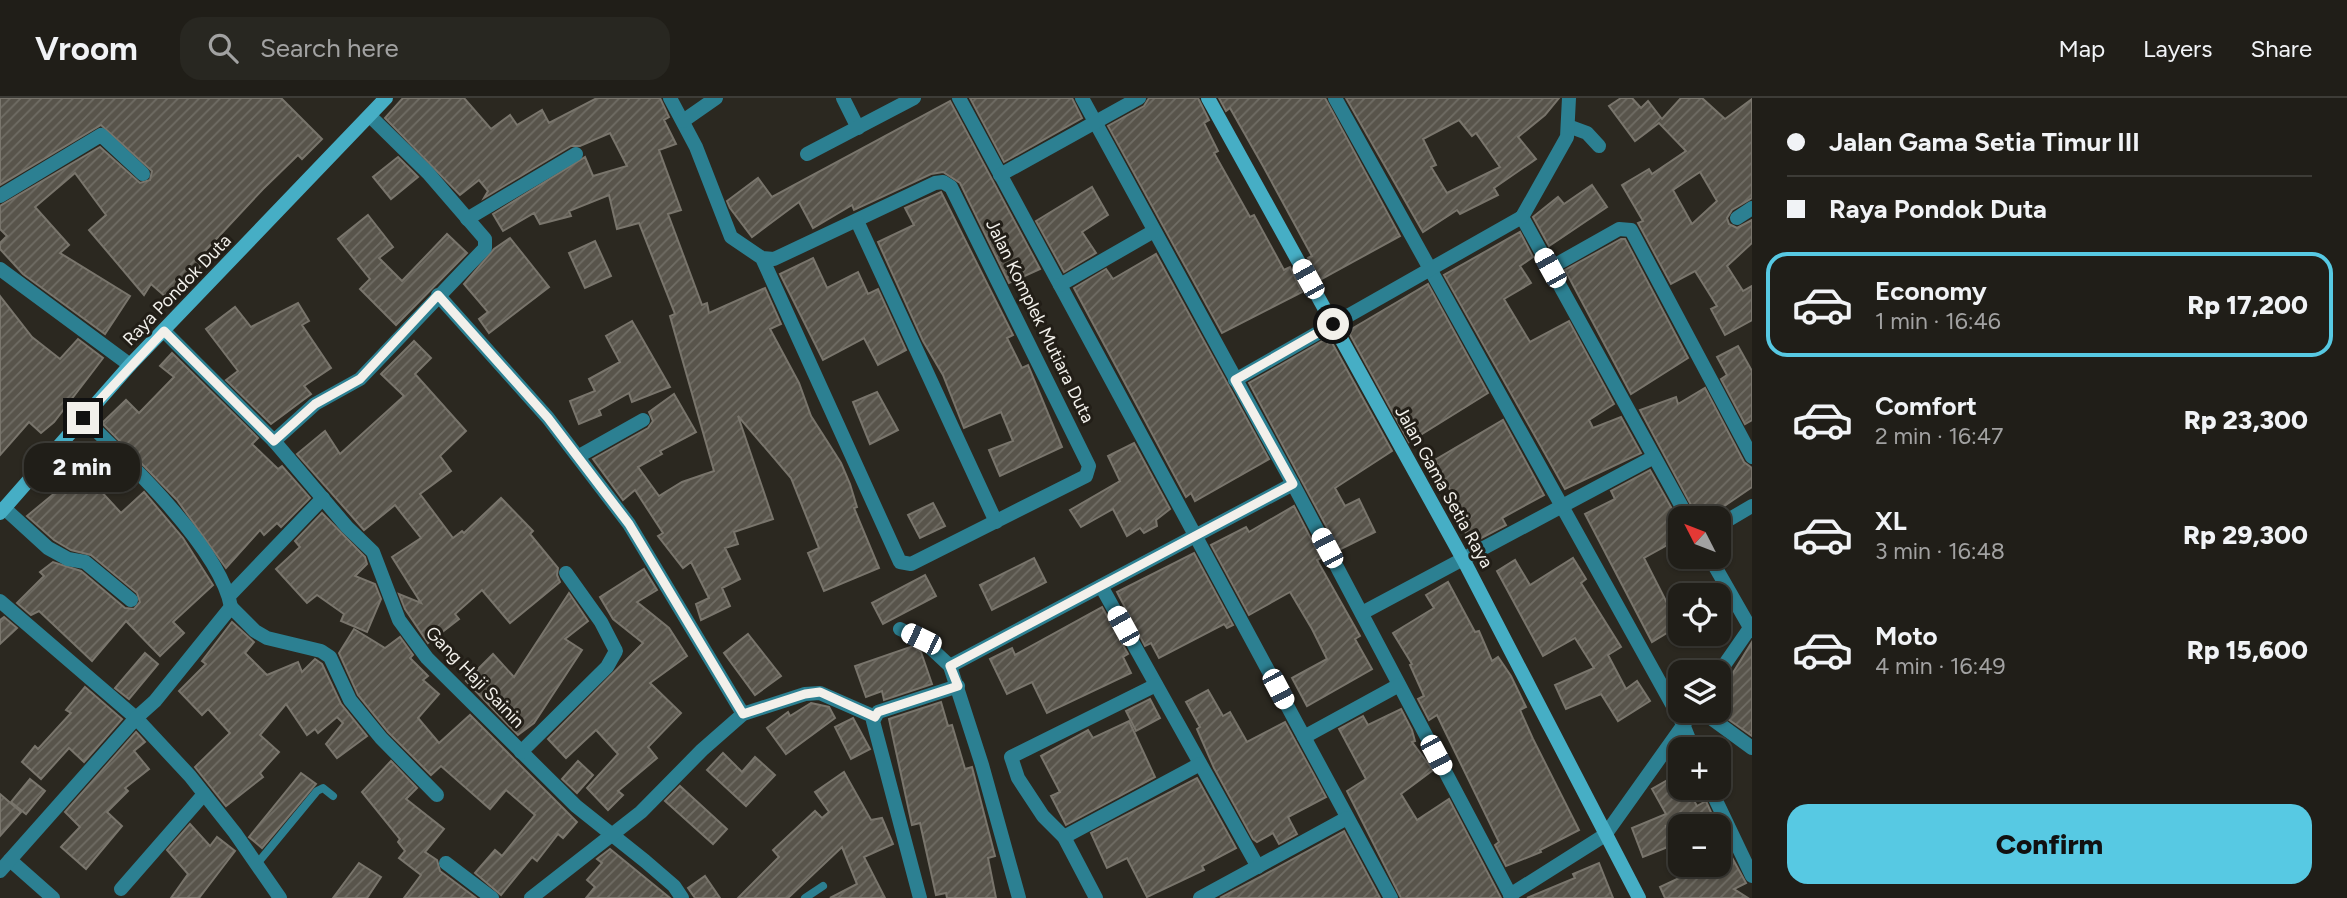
<!DOCTYPE html>
<meta charset="utf-8">
<style>
:root{--surface:#201e18;--page:#282721;--text:#f1f3f6;--muted:#a2a2a2;--line:#3d3c37;--accent:#57c9e3}
body{margin:0;font-family:Figtree,sans-serif;background:var(--page);color:var(--text);height:100vh;display:flex;flex-direction:column;font-size:26px;white-space:nowrap}
*{box-sizing:border-box;margin:0}
p{font-size:23px;color:var(--muted)}
.icon{flex:none;width:38px;height:38px;fill:none;stroke:currentColor;stroke-width:2;stroke-linecap:round;stroke-linejoin:round}
.map{position:relative;flex:1;overflow:hidden}
.side{display:flex;flex-direction:column;background:var(--surface);width:595px}
.side>*{flex:none}
.guide{display:grid;align-content:center;height:154px;padding:0 35px;background:var(--surface)}
.needle{width:46px;rotate:312deg}
.controls{position:absolute;left:1668px;top:408px;display:grid;gap:14px}
.controls a{display:grid;place-items:center;width:63px;height:63px;border-radius:14px;background:var(--surface);box-shadow:0 2px 5px #0004,0 0 0 2px var(--line);font-size:35px}
.end{position:absolute;width:32px;height:32px;margin:-16px;border:9px solid #f2f0eb;background:#111;box-shadow:0 0 0 4px #111}
.from{border-radius:50%}
.bubble{position:absolute;height:49px;border-radius:21px;background:var(--surface);box-shadow:0 2px 5px #0004,0 0 0 2px var(--line);font-size:23px;font-weight:800;line-height:49px;text-align:center}
.car{position:absolute;width:21px;height:42px;margin:-21px -10px;border-radius:9px;box-shadow:0 0 5px 2px #0007;background:linear-gradient(#fff 24%,#345 0 40%,#fff 0 76%,#345 0 86%,#fff 0)}
.guide b{display:flex;align-items:center;gap:24px;height:66px;font-size:26px}
.guide b+b{border-top:2px solid var(--line)}
.guide i{width:18px;height:18px;background:var(--text)}
ul{padding:0;list-style:none}
li{display:flex;align-items:center;gap:21px;height:105px;margin:0 14px 10px;padding:0 21px;border:4px solid transparent;border-radius:21px}
li div{flex:1}
li b{display:block;font-size:26px}
li em{font-style:normal;font-weight:800}
li.on{border-color:var(--accent)}
li>.icon{width:63px;height:63px;stroke-width:1.5}
.button{display:flex;gap:14px;margin-top:auto;padding:14px 35px}
.button a{flex:1;height:80px;border-radius:21px;background:var(--accent);color:#111;font-size:28px;font-weight:800;line-height:80px;text-align:center}
header{display:flex;align-items:center;gap:42px;box-sizing:border-box;height:98px;padding:0 35px;background:var(--surface);border-bottom:2px solid var(--line)}
header strong{font-size:33px}
nav{display:flex;gap:38px;margin-inline-start:auto;font-size:24px}
.search{width:490px;height:63px;background:var(--page);display:flex;align-items:center;gap:18px;box-sizing:border-box;padding:0 24px;border-radius:21px;color:var(--muted);font-size:26px}
main{display:flex;flex:1;min-height:0}
.map>svg:first-child{display:block}
.building{fill:url(#building-hatch);stroke:#79756c;stroke-width:2;fill-rule:evenodd}
.lines{fill:none;stroke-linecap:round;stroke-linejoin:round}
.lane{stroke:#2c8092;stroke-width:8}
.street{stroke:#2c8092;stroke-width:14}
.secondary{stroke:#46aec5;stroke-width:14}
.route{stroke:#f2f0eb;stroke-width:9}
.labels{text-anchor:middle;dominant-baseline:central;stroke-width:6;stroke-linejoin:round;paint-order:stroke}
.street-label{font-size:18px;fill:#f2f0eb;stroke:#221e17}
</style>
<header>
<strong>Vroom</strong>
<div class="search"><svg class="icon" aria-label="search" viewBox="0 0 24 24"><circle cx="10" cy="10" r="6"/><path d="M15 15l6 6"/></svg>Search here</div>
<nav><a>Map</a><a>Layers</a><a>Share</a></nav>
</header>
<main>
<div class="map">
<svg width="1752" height="800" viewBox="0 0 1752 800">
<defs>
<pattern id="building-hatch" width="6" height="6" patternUnits="userSpaceOnUse" patternTransform="scale(1.75)"><rect width="6" height="6" fill="#58544b"/><path d="M-1 1l2-2M0 6l6-6M5 7l2-2" fill="none" stroke="#706d65"/></pattern>
</defs>
<rect width="100%" height="100%" fill="#2b2820"/>
<g class="building">
<polygon points="0,0 281,0 322,41 302,61 298,57 263,91 206,152 212,157 168,201 151,186 144,197 89,132 106,117 75,75 35,109 69,147 60,155 130,198 105,236 23,176 0,151 0,145 7,138 0,131 0,108 100,49 140,85 150,82 152,73 101,27 0,87"/>
<polygon points="403,0 464,0 491,31 510,17 517,27 542,12 549,25 597,0 660,0 669,19 664,22 676,46 659,52 681,112 668,116 702,207 707,205 709,215 765,190 781,226 770,231 799,285 811,318 841,365 850,386 857,409 854,410 879,470 824,493 808,455 819,450 791,380 738,318 773,421 734,434 738,446 725,450 740,481 722,490 730,508 701,522 696,506 709,500 691,464 683,470 658,438 663,435 635,392 623,402 593,361 648,330 653,323 649,314 674,296 696,334 660,353 662,356 638,369 659,398 682,384 714,373 670,218 675,216 639,125 617,131 609,97 569,113 571,118 540,126 534,115 503,133 493,116 585,59 593,78 627,68 610,35 580,48 571,48 484,100 488,93 479,82 460,97 385,20"/>
<polygon points="970,0 1072,0 1082,20 1004,64"/>
<polygon points="1149,0 1198,0 1209,22 1204,25 1218,53 1214,55 1250,119 1254,117 1284,172 1290,169 1302,194 1222,235 1108,28 1144,8"/>
<polygon points="1219,0 1325,0 1400,138 1320,182 1308,160 1312,158 1263,68 1230,10 1226,13"/>
<path d="M1346,0h213l-14,17 -27,22 18,22 -42,29 4,7 -38,19 -3,-4 -34,22zM1459,22l13,16 4,-3 24,34 -53,26 -16,-26 5,-2 -13,-26z"/>
<path d="M1621,0h11l9,10 7,-7 14,18 19,-21h21l23,21 27,-20v99l-20,12 -5,8 2,6 8,4 15,-8v23l-25,23 16,25 9,-5v34l-27,15 -14,-26 6,-3 -22,-35 -24,13 -33,-61 5,-2 -21,-36 27,-16 3,5 34,-23 -27,-28 -24,18 -26,-35zM1700,74l17,29 -25,23 -19,-34z"/>
<polygon points="950,3 1040,171 1009,185 960,85 943,74 931,76 854,112 852,107 813,130 799,104 752,139 730,110 727,103 758,80 772,99"/>
<polygon points="398,59 418,79 391,101 373,79"/>
<polygon points="1592,87 1607,109 1549,148 1533,119 1558,99 1564,106"/>
<polygon points="1092,89 1108,117 1082,134 1096,155 1064,174 1036,123"/>
<polygon points="941,94 1013,237 1007,240 1022,270 1028,267 1062,349 1000,378 989,352 1013,343 1001,314 964,330 943,277 923,243 878,144 914,127 905,110"/>
<polygon points="368,117 393,149 379,160 402,183 447,136 467,155 396,227 360,191 370,181 338,141"/>
<polygon points="1520,134 1533,159 1520,168 1531,185 1504,201 1530,244 1569,223 1614,306 1589,322 1593,330 1621,319 1641,355 1565,391 1444,177"/>
<polygon points="510,140 549,189 489,235 479,221 488,214 464,186 494,151"/>
<polygon points="1621,141 1625,141 1688,260 1631,296 1565,172"/>
<polygon points="595,143 611,178 585,190 569,155"/>
<polygon points="1156,156 1269,361 1195,403 1191,395 1186,399 1074,190 1106,171 1113,181"/>
<polygon points="813,160 827,190 858,174 868,196 878,191 906,252 878,267 864,240 823,262 780,176"/>
<polygon points="1428,186 1488,295 1409,344 1348,233"/>
<polygon points="0,198 32,239 60,261 78,241 103,260 54,324 41,335 29,324 0,357"/>
<polygon points="298,205 309,223 302,227 331,270 304,288 311,296 271,326 226,282 238,273 206,231 235,209 251,229"/>
<polygon points="632,223 670,289 632,304 629,295 599,312 601,317 579,326 570,303 595,293 589,281 620,264 606,238"/>
<polygon points="1326,241 1328,245 1331,243 1392,353 1335,390 1345,408 1359,401 1375,434 1339,452 1249,285"/>
<polygon points="414,243 431,260 415,276 466,333 440,358 451,373 420,396 453,440 462,433 464,435 501,400 533,433 530,436 558,470 557,477 560,484 510,525 482,492 455,516 459,521 428,545 405,511 399,496 421,505 392,459 421,440 395,407 364,432 297,356 325,333 340,356 404,298 381,276"/>
<polygon points="1738,248 1752,273 1752,322 1745,326 1721,281 1727,277 1717,259"/>
<polygon points="172,255 258,340 252,346 278,371 282,368 310,400 281,429 277,425 264,437 260,432 226,470 177,402 102,325 126,302 139,315 174,279 160,268"/>
<polygon points="1705,290 1744,364 1752,370 1752,389 1717,413 1698,420 1640,312 1676,299 1678,306"/>
<polygon points="877,294 898,332 870,346 853,304"/>
<polygon points="1503,322 1544,397 1502,420 1506,427 1472,445 1457,421 1463,418 1435,362"/>
<polygon points="1134,345 1170,411 1156,422 1157,428 1144,435 1140,430 1127,438 1113,411 1081,429 1070,412 1120,383 1108,358"/>
<polygon points="75,365 121,415 144,394 183,440 213,487 173,524 184,535 160,558 126,523 92,563 39,513 31,517 17,505 44,478 40,474 53,464 81,473 125,510 134,511 140,504 137,495 91,457 71,452 54,442 27,418 56,394 50,388"/>
<polygon points="1650,372 1680,425 1680,440 1644,460 1667,505 1680,496 1680,527 1652,544 1585,416 1615,401 1611,393"/>
<polygon points="933,405 945,428 920,440 908,417"/>
<polygon points="1294,408 1321,460 1317,462 1360,538 1355,541 1372,571 1307,608 1292,580 1327,561 1312,531 1290,494 1249,517 1211,447 1246,429 1249,434"/>
<polygon points="322,415 365,459 367,466 355,478 375,486 381,501 367,534 341,523 344,516 317,497 307,505 276,471 300,449 295,443"/>
<polygon points="1194,455 1233,527 1227,530 1224,526 1159,560 1151,545 1145,548 1117,494"/>
<polygon points="1034,460 1046,484 992,512 980,487"/>
<polygon points="1573,460 1586,481 1581,485 1621,549 1608,557 1626,591 1637,583 1650,603 1618,623 1601,596 1566,611 1555,587 1594,570 1575,540 1543,558 1497,473 1515,462 1530,487"/>
<polygon points="644,471 657,492 637,504 669,530 687,558 650,585 681,615 648,649 657,660 618,693 623,697 608,712 587,690 618,656 596,632 566,660 548,641 643,545 613,521 600,499"/>
<polygon points="925,477 936,498 883,526 872,505"/>
<polygon points="1448,484 1475,534 1479,533 1492,563 1498,559 1511,578 1526,609 1520,612 1533,641 1579,732 1540,752 1541,754 1506,768 1495,747 1499,744 1437,617 1429,622 1418,601 1424,598 1410,567 1412,566 1393,535 1434,510 1426,497"/>
<polygon points="569,495 588,523 565,541 582,552 534,625 518,637 466,583 493,556 514,579"/>
<polygon points="1102,509 1128,556 1123,559 1131,575 1047,615 1032,584 1007,596 990,561 1012,550 1015,557"/>
<polygon points="4,519 17,530 0,546 0,522"/>
<polygon points="232,524 254,544 245,555 267,577 298,564 302,574 315,561 322,566 341,606 367,638 337,660 326,646 343,625 337,619 318,635 315,631 307,637 286,606 260,637 279,654 260,675 263,679 226,708 195,669 230,635 208,611 202,617 179,593 206,566 202,563"/>
<polygon points="354,531 385,550 400,539 413,557 410,560 428,578 423,582 439,596 418,620 439,645 470,617 577,724 563,740 558,736 537,763 532,759 501,797 475,775 495,752 502,758 535,717 506,692 490,711 441,668 431,677 388,634 358,597 339,555"/>
<polygon points="748,536 781,578 755,597 724,555"/>
<polygon points="1752,544 1752,638 1718,614 1718,599"/>
<polygon points="913,548 921,554 932,586 884,602 882,593 866,599 855,568"/>
<polygon points="145,555 158,566 129,601 115,590"/>
<polygon points="85,589 122,621 84,664 69,650 41,681 22,664 35,648 38,651 71,615 66,612"/>
<polygon points="1208,592 1223,618 1230,614 1247,644 1285,624 1326,699 1288,719 1297,736 1279,746 1273,735 1257,744 1253,741 1214,670 1197,631 1200,629 1186,604"/>
<polygon points="1150,601 1160,620 1136,633 1126,613"/>
<polygon points="941,604 948,628 952,627 965,671 972,669 995,758 988,760 996,800 947,800 946,795 936,797 920,725 912,727 889,621"/>
<polygon points="811,605 829,609 835,620 786,656 767,630 788,614 790,618"/>
<polygon points="1401,611 1412,632 1415,643 1412,644 1433,672 1401,696 1417,722 1449,701 1501,800 1401,800 1347,693 1366,681 1339,631 1363,618 1368,627"/>
<polygon points="853,620 870,651 851,661 835,629"/>
<polygon points="1129,623 1155,679 1066,727 1051,698 1060,694 1041,658 1088,632 1093,640"/>
<polygon points="136,634 145,644 134,653 149,671 125,690 128,693 107,714 122,728 86,771 61,749 80,729 65,714"/>
<polygon points="723,655 742,674 755,659 775,677 746,708 707,672"/>
<polygon points="391,663 417,690 406,701 444,731 425,754 437,762 440,773 476,800 404,800 421,777 399,760 405,753 398,744 400,741 362,694"/>
<polygon points="578,663 593,677 577,695 562,681"/>
<polygon points="844,674 871,722 882,720 893,746 864,759 885,800 830,800 857,786 842,749 788,800 738,800 779,759 773,752 815,713 822,720 829,714 815,694"/>
<polygon points="301,675 316,686 262,750 249,739"/>
<polygon points="1680,675 1680,690 1687,690 1697,708 1706,703 1717,728 1666,728 1673,747 1643,759 1632,730 1666,716 1652,691"/>
<polygon points="1197,680 1236,750 1202,768 1204,772 1147,799 1127,760 1107,770 1091,735"/>
<polygon points="30,681 45,693 26,716 11,704"/>
<polygon points="680,688 727,731 713,746 665,703"/>
<polygon points="0,696 21,714 0,738"/>
<polygon points="190,726 210,748 217,739 235,753 199,800 171,800 188,776 167,752"/>
<polygon points="1344,733 1380,800 1220,800 1262,778"/>
<polygon points="1718,734 1746,785 1734,791 1748,800 1665,800 1660,789 1709,766 1718,766"/>
<polygon points="610,751 670,800 586,800 595,789 587,782 602,765 597,761"/>
<polygon points="359,765 381,779 367,800 333,800"/>
<polygon points="1599,765 1613,800 1527,800 1575,780 1573,776"/>
<polygon points="705,778 720,800 695,800 688,790"/>
</g>
<g class="lines">
<g class="lane">
<polyline points="256,767 317,693 323,690 333,698"/>
<polyline points="805,800 823,788"/>
</g>
<g class="street">
<polyline points="670,0 696,49 731,139 762,160 774,161 935,85 943,84 951,89 1089,368 1086,378 911,466 900,464 762,160"/>
<polyline points="843,0 858,30"/>
<polyline points="959,0 1391,800"/>
<polyline points="1082,0 1293,386 1512,800"/>
<polyline points="1335,0 1683,626 1693,651"/>
<polyline points="683,23 716,0"/>
<polyline points="1568,28 1587,35 1599,48"/>
<polyline points="807,56 914,0"/>
<polyline points="1000,77 1139,0"/>
<polyline points="0,98 101,37 143,76"/>
<polyline points="1522,119 1688,420"/>
<polyline points="1522,119 1567,39 1569,0"/>
<polyline points="1737,120 1752,110"/>
<polyline points="467,121 576,56"/>
<polyline points="857,123 996,424"/>
<polyline points="1550,170 1619,131 1631,132 1752,359"/>
<polyline points="0,171 130,267"/>
<polyline points="1060,187 1154,133"/>
<polyline points="438,197 548,320 629,426 743,616"/>
<polyline points="164,233 274,343 347,429 373,454 399,522 427,560 576,708 645,763 674,788 682,800"/>
<polyline points="1235,282 1522,119"/>
<path d="M83,320c43,41 138,131 148,189"/>
<polyline points="274,343 315,306 360,281 485,150 485,141 428,75 370,18"/>
<polyline points="579,358 643,322"/>
<polyline points="4,410 48,450 68,461 85,464 131,502"/>
<polyline points="1718,428 1752,408"/>
<polyline points="1709,458 1752,533"/>
<polyline points="1101,488 1258,769"/>
<polyline points="229,498 323,400"/>
<polyline points="0,503 136,620 190,678 235,735 280,800"/>
<polyline points="1362,515 1654,359"/>
<polyline points="900,531 921,541 950,568 982,667 1019,800"/>
<polyline points="950,568 1293,386"/>
<polyline points="1718,576 1752,527"/>
<polyline points="1700,612 1752,650"/>
<polyline points="1304,639 1399,587"/>
<polyline points="521,654 607,569 616,553 601,524 566,475"/>
<polyline points="1710,690 1752,778"/>
<polyline points="1064,739 1200,666"/>
<polyline points="10,762 53,800"/>
<polyline points="446,765 492,800"/>
<polyline points="0,773 136,620 155,603 231,509 255,533 267,540 321,553 330,559 350,602 381,640 437,697"/>
<polyline points="121,791 204,696"/>
<polyline points="1510,797 1605,737 1694,612"/>
<polyline points="531,800 641,714 702,652 743,616 805,596 820,595 875,619"/>
<polyline points="920,800 873,623 878,614 958,588"/>
<polyline points="1096,800 1064,739 1043,718 1018,680 1011,659 1156,587"/>
<polyline points="1200,800 1347,720"/>
</g>
<g class="secondary">
<polyline points="1208,0 1463,461 1639,800"/>
<polyline points="0,415 130,267 386,0"/>
</g>
</g>
<g class="lines">
<polyline class="route" points="83,320 164,233 274,343 315,306 360,281 438,197 548,320 629,426 743,616 805,596 820,594 875,619 878,614 958,588 950,568 1293,386 1235,282 1333,226"/>
</g>
<g class="labels">
<g class="street-label">
<text transform="translate(177 192) rotate(-46)">Raya Pondok Duta</text>
<text transform="translate(1040 223) rotate(64)">Jalan Komplek Mutiara Duta</text>
<text transform="translate(1444 389) rotate(61)">Jalan Gama Setia Raya</text>
<text transform="translate(475 579) rotate(46)">Gang Haji Sainin</text>
</g>
</g>
</svg>
<div class="controls">
<a><svg class="needle" viewBox="-14 -14 28 28"><path d="M0-13l5 13h-10z" fill="#e53935"/><path d="M0 13l5-13h-10z" fill="#a2a2a2"/></svg></a>
<a><svg class="icon" aria-label="locate" viewBox="0 0 24 24"><circle cx="12" cy="12" r="6"/><path d="M12 2v4M12 18v4M2 12h4M18 12h4"/></svg></a>
<a><svg class="icon" aria-label="layers" viewBox="0 0 24 24"><path d="M12 4l9 5-9 5-9-5zM3 14l9 5 9-5"/></svg></a>
<a>+</a>
<a>−</a>
</div>
<i class="end from" style="left:1333px;top:226px"></i>
<i class="end" style="left:83px;top:320px"></i>
<div class="bubble" style="left:24px;top:345px;width:116px">2 min</div>
<i class="car" style="left:1550px;top:170px;rotate:331deg"></i>
<i class="car" style="left:1308px;top:181px;rotate:331deg"></i>
<i class="car" style="left:1327px;top:450px;rotate:332deg"></i>
<i class="car" style="left:1123px;top:528px;rotate:331deg"></i>
<i class="car" style="left:921px;top:541px;rotate:296deg"></i>
<i class="car" style="left:1278px;top:591px;rotate:152deg"></i>
<i class="car" style="left:1436px;top:657px;rotate:152deg"></i>
</div>
<section class="side">
<div class="guide">
<b><i class="from"></i>Jalan Gama Setia Timur III</b>
<b><i></i>Raya Pondok Duta</b>
</div>
<ul>
<li class="on"><svg class="icon" aria-label="car" viewBox="0 0 24 24"><path d="M5 17H2v-5l4-1 3-4h7l3 4 3 1v5h-3M9 17h6M6 11h13"/><circle cx="7" cy="17" r="2"/><circle cx="17" cy="17" r="2"/></svg><div><b>Economy</b><p>1 min · 16:46</p></div><em>Rp 17,200</em></li>
<li><svg class="icon" aria-label="car" viewBox="0 0 24 24"><path d="M5 17H2v-5l4-1 3-4h7l3 4 3 1v5h-3M9 17h6M6 11h13"/><circle cx="7" cy="17" r="2"/><circle cx="17" cy="17" r="2"/></svg><div><b>Comfort</b><p>2 min · 16:47</p></div><em>Rp 23,300</em></li>
<li><svg class="icon" aria-label="car" viewBox="0 0 24 24"><path d="M5 17H2v-5l4-1 3-4h7l3 4 3 1v5h-3M9 17h6M6 11h13"/><circle cx="7" cy="17" r="2"/><circle cx="17" cy="17" r="2"/></svg><div><b>XL</b><p>3 min · 16:48</p></div><em>Rp 29,300</em></li>
<li><svg class="icon" aria-label="car" viewBox="0 0 24 24"><path d="M5 17H2v-5l4-1 3-4h7l3 4 3 1v5h-3M9 17h6M6 11h13"/><circle cx="7" cy="17" r="2"/><circle cx="17" cy="17" r="2"/></svg><div><b>Moto</b><p>4 min · 16:49</p></div><em>Rp 15,600</em></li>
</ul>
<div class="button"><a>Confirm</a></div>
</section>
</main>
